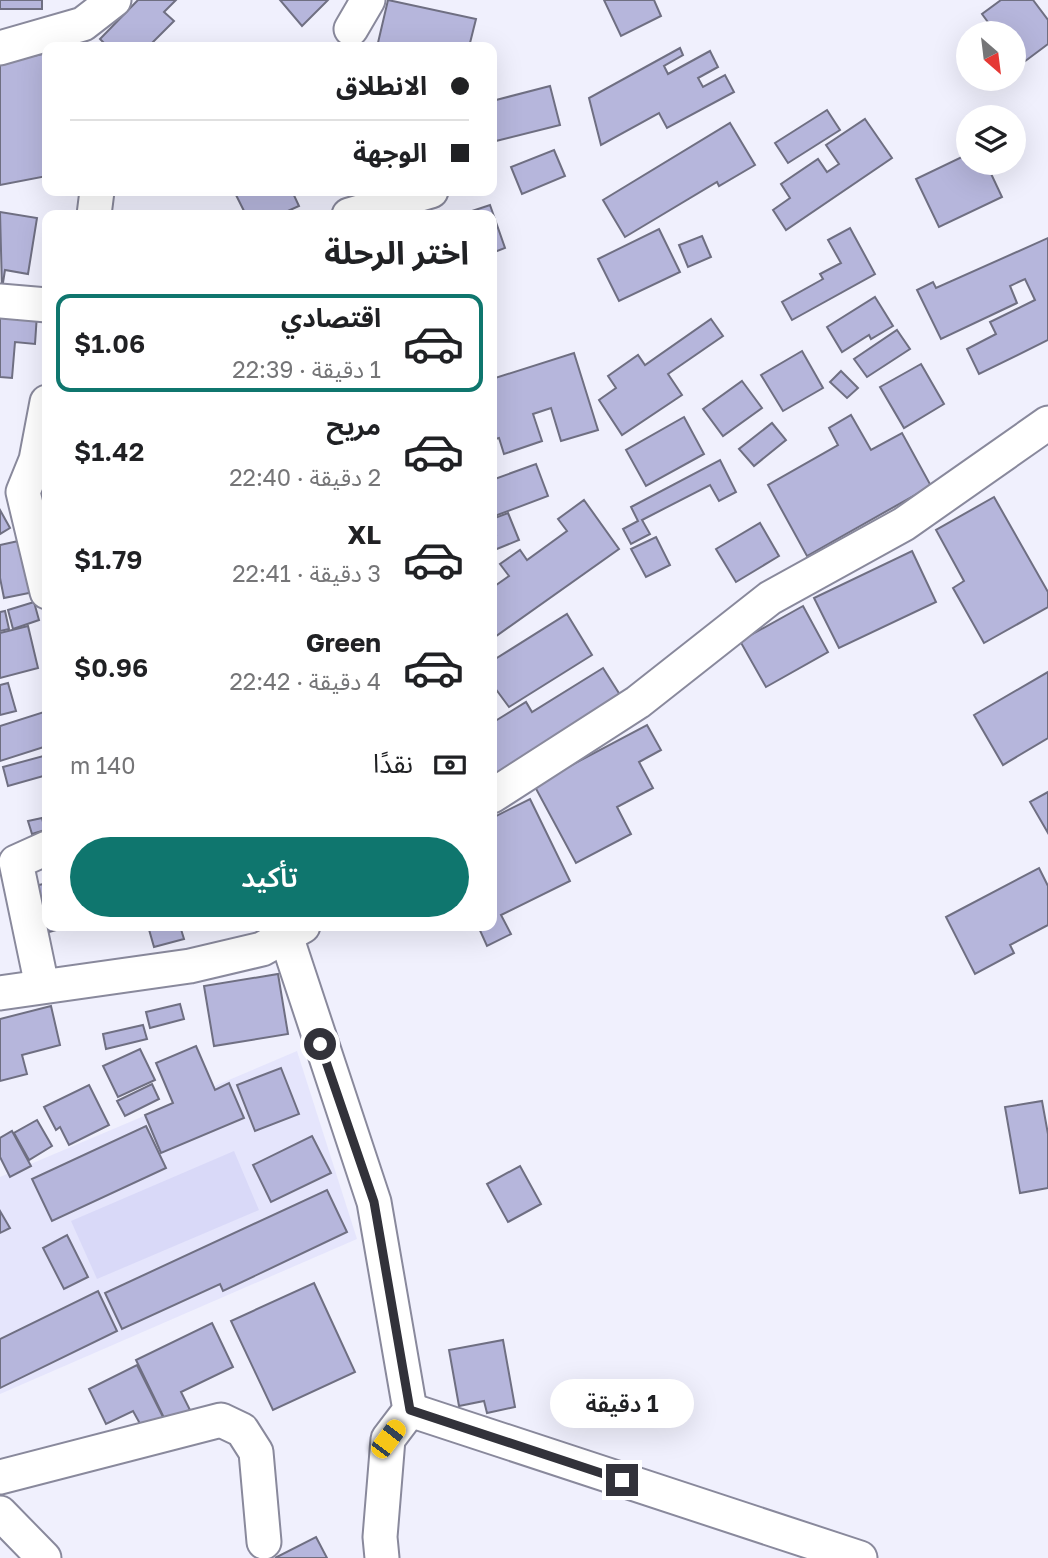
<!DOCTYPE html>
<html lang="ar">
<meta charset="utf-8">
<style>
:root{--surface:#fff;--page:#f2f2f2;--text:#202124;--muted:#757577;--line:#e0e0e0;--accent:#0f766e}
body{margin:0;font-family:"Golos Text","Noto Sans Arabic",sans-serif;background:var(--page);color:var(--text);direction:rtl;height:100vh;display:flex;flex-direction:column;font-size:26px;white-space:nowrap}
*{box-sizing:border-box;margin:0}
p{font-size:23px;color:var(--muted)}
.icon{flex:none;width:38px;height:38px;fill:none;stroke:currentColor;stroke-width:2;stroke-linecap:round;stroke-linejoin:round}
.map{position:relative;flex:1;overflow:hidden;direction:ltr}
.side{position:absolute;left:42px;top:210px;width:455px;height:721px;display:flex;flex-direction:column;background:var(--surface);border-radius:14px;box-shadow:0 7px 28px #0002;direction:rtl}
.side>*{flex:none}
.guide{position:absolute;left:42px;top:42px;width:455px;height:154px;border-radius:14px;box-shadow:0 7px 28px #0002;direction:rtl;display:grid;align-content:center;height:154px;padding:0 28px;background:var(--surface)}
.needle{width:46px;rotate:152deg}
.buttons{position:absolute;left:956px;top:21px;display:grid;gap:14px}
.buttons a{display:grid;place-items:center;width:70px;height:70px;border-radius:50%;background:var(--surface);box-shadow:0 7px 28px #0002;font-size:35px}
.end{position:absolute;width:32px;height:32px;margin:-16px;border:9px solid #32323a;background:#fff;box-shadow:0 0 0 4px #fff}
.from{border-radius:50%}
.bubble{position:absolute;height:49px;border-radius:24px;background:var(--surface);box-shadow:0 7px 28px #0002;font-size:23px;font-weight:600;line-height:49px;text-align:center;direction:rtl}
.car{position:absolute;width:21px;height:42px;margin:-21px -10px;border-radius:9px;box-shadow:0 0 5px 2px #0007;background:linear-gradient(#f5c518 24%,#345 0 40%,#f5c518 0 76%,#345 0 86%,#f5c518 0)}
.guide b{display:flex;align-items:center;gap:24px;height:66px;font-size:26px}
.guide b+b{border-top:2px solid var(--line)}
.guide i{width:18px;height:18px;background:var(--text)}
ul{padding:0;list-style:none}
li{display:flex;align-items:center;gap:21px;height:98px;margin:0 14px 10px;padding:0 14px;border:4px solid transparent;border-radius:14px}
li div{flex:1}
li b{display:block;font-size:26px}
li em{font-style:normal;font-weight:600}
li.active{border-color:var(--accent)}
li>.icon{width:63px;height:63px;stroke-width:1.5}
h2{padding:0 28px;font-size:32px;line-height:84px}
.pay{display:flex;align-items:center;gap:18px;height:77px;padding:0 28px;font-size:26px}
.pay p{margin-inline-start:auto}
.button{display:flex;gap:14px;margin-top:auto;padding:14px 28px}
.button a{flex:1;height:80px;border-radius:42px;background:var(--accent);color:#fff;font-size:28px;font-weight:600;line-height:80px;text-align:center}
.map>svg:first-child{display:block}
.built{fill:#e5e5fc}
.green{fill:#d9d9f8}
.building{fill:#b6b6dc;stroke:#6f6f82;stroke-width:2}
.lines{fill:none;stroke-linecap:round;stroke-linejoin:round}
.street-casing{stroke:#89899c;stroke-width:37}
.street{stroke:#fff;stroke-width:33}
.route{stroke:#32323a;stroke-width:9}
</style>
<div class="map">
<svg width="1048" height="1558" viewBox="0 0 1048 1558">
<rect width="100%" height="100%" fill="#f0f0fd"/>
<polygon class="built" points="297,1051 357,1239 0,1394 0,1177"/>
<polygon class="green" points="234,1151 259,1210 97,1279 71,1221"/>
<g class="building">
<rect x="0" y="0" width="42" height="9"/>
<polygon points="138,0 176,0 164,12 174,21 148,47 108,47 100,39"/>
<polygon points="280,0 328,0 302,26"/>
<polygon points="388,0 476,19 469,47 377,47"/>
<polygon points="604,0 654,0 661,16 621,36"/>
<polygon points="1001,0 1033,0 1048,20 1048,44 1020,65 1013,57 1013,33 996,33 982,14"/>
<polygon points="680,48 683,55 664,66 668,74 710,51 718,67 698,78 703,87 725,75 734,92 667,128 659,113 601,145 589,98"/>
<polygon points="47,53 47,176 0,185 0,63"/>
<polygon points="550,86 560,125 496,141 492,127 492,101"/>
<polygon points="827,110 840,130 788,163 775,143"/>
<polygon points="865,119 892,158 786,230 773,210 790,198 781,184 818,159 827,172 839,164 826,145"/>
<polygon points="730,123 755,165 719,186 717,182 625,237 603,200"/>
<polygon points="554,150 565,176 522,194 511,167"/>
<polygon points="968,154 968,163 986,163 1002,197 939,227 916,179"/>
<polygon points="240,191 292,191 299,206 279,215 246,215 235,193"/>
<polygon points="490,205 505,248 492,253 492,215 460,215"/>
<polygon points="0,212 37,218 28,274 5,270 2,289"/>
<polygon points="850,228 875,274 792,320 782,302 823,279 820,274 841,263 828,240"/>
<polygon points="659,229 680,272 619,301 598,259"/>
<polygon points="702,236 711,257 688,267 679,245"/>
<polygon points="1048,238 1048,340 979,374 967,349 996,334 990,322 1035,300 1025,279 1010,286 1017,303 941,339 917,290 933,282 936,288"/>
<polygon points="875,297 893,326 871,339 869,335 842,352 827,327"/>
<polygon points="0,311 37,314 35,344 15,342 12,378 0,377"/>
<polygon points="711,319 723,336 668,374 682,395 622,435 599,400 616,388 608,376 638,355 645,365"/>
<polygon points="897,330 910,349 867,377 854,359"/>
<polygon points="802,351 823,388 783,411 761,375"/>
<polygon points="574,353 598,430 561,441 551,408 533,414 542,441 504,454 499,438 492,440 492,379"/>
<polygon points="921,364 944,404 904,428 880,387"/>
<polygon points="841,371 858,388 847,398 830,382"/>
<polygon points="742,381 762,408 723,436 703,409"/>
<polygon points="851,415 871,450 902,433 931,486 807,556 768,485 838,445 829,428"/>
<polygon points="684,417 704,454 646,486 626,450"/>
<polygon points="772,423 786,440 754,466 739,449"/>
<polygon points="720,460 736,492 719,501 710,485 642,520 650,534 631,544 623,529 638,521 631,507"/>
<polygon points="536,464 548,496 492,517 492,480"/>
<polygon points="47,494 47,550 33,498"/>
<polygon points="994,497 1048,592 1048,607 984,643 953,588 964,581 936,530"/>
<polygon points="584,500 619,549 492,639 492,588 509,576 500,564 520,550 527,560 567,531 558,519"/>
<polygon points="0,510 10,528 0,534"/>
<polygon points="508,513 519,540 492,551 492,537 496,535 492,519"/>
<polygon points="760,523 779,556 736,582 716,549"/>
<polygon points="656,537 670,565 646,577 631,549"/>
<polygon points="23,540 34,592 4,598 0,578 0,545"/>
<polygon points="912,551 936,602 839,648 814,598"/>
<polygon points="34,602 39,620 13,629 8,610"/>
<polygon points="803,606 828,652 766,687 740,641"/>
<polygon points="5,611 9,629 0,631 0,612"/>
<polygon points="567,614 592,655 509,707 492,684 492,661"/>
<polygon points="28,626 38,668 0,678 0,633"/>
<polygon points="603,668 622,698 492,778 492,723 526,702 532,712"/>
<polygon points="1048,672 1048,738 1003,765 974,715"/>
<polygon points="8,683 16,711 0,715 0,685"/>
<polygon points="47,711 47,746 0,761 0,726"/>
<polygon points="647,725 661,750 639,762 653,788 617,807 631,834 576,863 534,785"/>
<polygon points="47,755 47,775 8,786 3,767"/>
<polygon points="1048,792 1048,833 1030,802"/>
<polygon points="530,799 570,881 501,915 511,934 487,946 478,926 492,926 492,818"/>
<polygon points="42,818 45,830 32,834 28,821"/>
<polygon points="1039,868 1048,886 1048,925 1010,945 1014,953 975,974 946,917"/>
<polygon points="47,883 47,926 71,926 49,932 35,886"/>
<polygon points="148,926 180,926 184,939 154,947"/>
<polygon points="278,974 288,1034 214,1046 204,986"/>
<polygon points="180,1004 184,1019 150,1028 146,1012"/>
<polygon points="51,1006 60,1045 22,1055 27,1074 0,1081 0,1019"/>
<polygon points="143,1025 147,1039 106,1049 103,1034"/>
<polygon points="196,1046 215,1090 229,1083 244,1118 161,1153 145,1115 173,1103 156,1063"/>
<polygon points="140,1049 155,1080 118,1097 103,1066"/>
<polygon points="281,1068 299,1114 255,1131 237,1085"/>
<polygon points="152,1084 159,1099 125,1116 117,1101"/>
<polygon points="89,1085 109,1125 69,1145 60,1127 56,1130 44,1107"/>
<polygon points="1042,1101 1048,1134 1048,1188 1020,1193 1005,1107"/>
<polygon points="37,1120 52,1146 29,1160 14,1133"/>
<polygon points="146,1126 166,1168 52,1221 32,1179"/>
<polygon points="12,1131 31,1166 10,1177 0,1157 0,1138"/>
<polygon points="312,1136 331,1173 271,1202 253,1165"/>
<polygon points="520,1166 541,1204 508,1222 487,1184"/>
<polygon points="327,1190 347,1232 223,1291 220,1284 122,1329 105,1293"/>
<polygon points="0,1211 10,1228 0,1233"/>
<polygon points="67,1235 88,1277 64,1289 43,1248"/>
<polygon points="314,1283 355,1372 273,1410 231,1321"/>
<polygon points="98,1291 117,1331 0,1388 0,1339"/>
<polygon points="212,1323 233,1367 181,1392 190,1410 166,1422 136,1360"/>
<polygon points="503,1340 515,1407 487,1413 484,1401 459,1406 449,1350"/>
<polygon points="137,1365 165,1421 144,1431 133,1411 106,1424 89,1389"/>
<polygon points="316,1537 327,1558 275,1558"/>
</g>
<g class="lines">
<g class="street-casing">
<g id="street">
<polyline points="351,29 368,0"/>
<polyline points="0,48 83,24 114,0"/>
<polyline points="94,215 97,191"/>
<polyline points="349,215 431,191"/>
<polyline points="0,301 47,305"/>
<polyline points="47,402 36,460 23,492 47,592"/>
<polyline points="492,796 638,702 770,598 904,524 1048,423"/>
<polyline points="286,936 374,1202 410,1410 388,1439 380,1537 382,1558"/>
<polyline points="42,986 16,862 47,848"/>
<polyline points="0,993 190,966 262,949 303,926"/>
<polyline points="410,1410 860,1558"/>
<polyline points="0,1477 221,1420 242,1430 256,1452 264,1542"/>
<polyline points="0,1513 44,1558"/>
</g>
</g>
<use href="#street" class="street"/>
</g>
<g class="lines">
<polyline class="route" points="320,1044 374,1202 410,1410 622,1480"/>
</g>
</svg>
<div class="buttons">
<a><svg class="needle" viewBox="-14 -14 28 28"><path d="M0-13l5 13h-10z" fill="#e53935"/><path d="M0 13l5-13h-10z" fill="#757577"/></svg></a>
<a><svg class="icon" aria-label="layers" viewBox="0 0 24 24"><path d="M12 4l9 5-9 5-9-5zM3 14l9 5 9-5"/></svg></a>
</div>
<i class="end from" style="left:320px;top:1044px"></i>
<i class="end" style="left:622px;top:1480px"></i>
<div class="bubble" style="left:550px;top:1379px;width:144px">1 دقيقة</div>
<i class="car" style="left:388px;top:1439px;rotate:37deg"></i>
<div class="guide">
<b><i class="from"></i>الانطلاق</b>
<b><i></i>الوجهة</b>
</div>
<section class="side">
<h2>اختر الرحلة</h2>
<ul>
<li class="active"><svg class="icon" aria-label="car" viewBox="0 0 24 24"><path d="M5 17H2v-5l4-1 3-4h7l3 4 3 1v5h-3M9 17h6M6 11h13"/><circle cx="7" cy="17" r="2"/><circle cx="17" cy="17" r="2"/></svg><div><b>اقتصادي</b><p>1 دقيقة · 22:39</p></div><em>$1.06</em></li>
<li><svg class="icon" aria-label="car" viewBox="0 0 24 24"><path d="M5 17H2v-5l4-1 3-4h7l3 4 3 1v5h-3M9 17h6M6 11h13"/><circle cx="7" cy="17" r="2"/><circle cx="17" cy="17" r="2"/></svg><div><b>مريح</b><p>2 دقيقة · 22:40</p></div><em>$1.42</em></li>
<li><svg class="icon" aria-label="car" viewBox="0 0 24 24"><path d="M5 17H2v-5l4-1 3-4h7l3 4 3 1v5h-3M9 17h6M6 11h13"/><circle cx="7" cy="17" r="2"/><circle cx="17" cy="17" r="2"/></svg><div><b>XL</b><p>3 دقيقة · 22:41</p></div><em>$1.79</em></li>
<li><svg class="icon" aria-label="car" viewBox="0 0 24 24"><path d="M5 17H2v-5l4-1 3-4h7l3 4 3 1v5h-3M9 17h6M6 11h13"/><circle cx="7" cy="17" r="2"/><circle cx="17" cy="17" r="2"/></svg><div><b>Green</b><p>4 دقيقة · 22:42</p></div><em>$0.96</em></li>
</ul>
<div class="pay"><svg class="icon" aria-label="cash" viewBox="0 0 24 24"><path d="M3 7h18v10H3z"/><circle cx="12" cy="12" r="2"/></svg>نقدًا<p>140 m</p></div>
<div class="button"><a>تأكيد</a></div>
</section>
</div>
